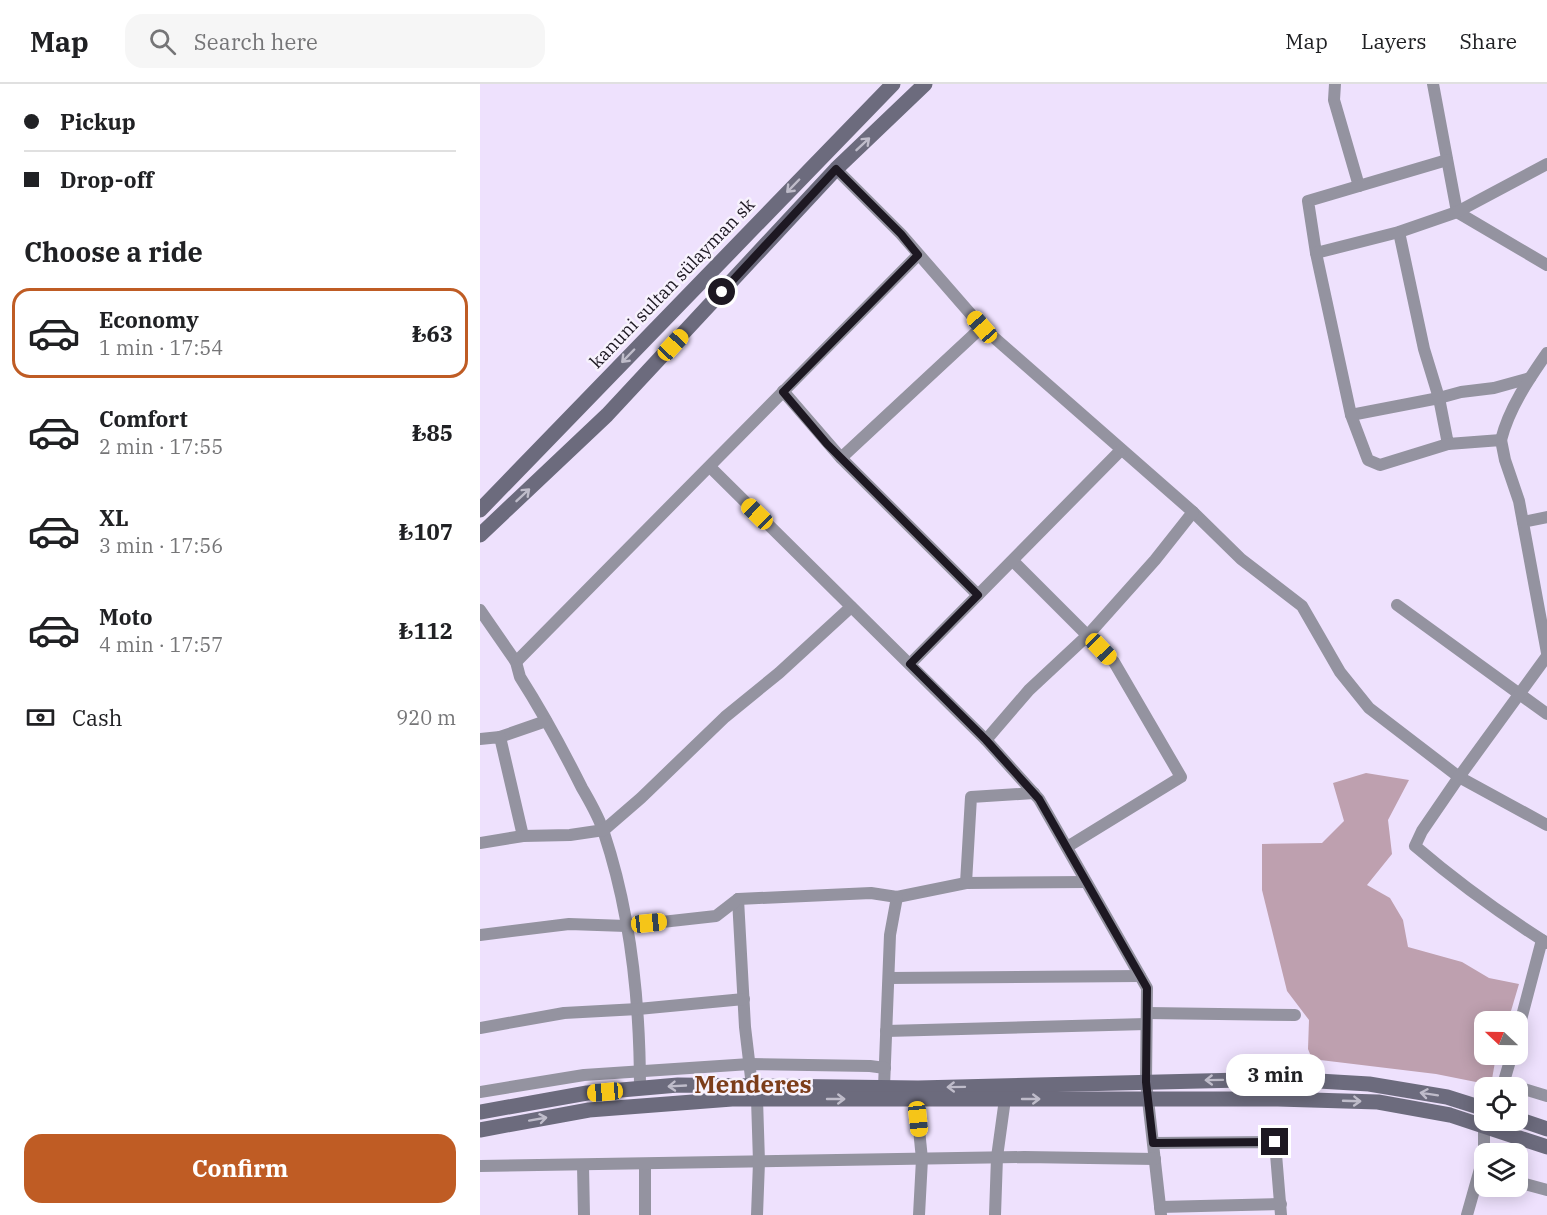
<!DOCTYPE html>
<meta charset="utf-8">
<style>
:root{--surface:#fff;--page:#f6f6f6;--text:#202124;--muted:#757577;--line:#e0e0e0;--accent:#bf5c24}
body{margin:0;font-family:"IBM Plex Serif",serif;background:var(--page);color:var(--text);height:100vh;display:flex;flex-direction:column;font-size:22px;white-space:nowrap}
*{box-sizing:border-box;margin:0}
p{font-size:20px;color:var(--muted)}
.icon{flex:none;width:33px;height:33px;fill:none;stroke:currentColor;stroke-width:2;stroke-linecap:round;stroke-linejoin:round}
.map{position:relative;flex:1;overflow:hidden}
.side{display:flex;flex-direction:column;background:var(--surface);width:480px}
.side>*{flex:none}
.hud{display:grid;align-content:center;height:132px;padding:0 24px;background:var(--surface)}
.needle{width:39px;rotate:292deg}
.tools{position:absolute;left:994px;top:927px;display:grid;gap:12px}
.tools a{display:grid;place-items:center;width:54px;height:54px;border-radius:12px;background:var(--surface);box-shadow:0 3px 15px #0003;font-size:30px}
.end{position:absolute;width:27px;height:27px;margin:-14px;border:8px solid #1d1822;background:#fff;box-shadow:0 0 0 3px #fff}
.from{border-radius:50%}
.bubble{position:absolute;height:42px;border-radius:18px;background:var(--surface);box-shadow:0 3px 15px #0003;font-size:20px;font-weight:800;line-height:42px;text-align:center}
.car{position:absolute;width:18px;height:36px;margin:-18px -9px;border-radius:8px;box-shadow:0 0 4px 2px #0007;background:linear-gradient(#f5c518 24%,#345 0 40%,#f5c518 0 76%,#345 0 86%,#f5c518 0)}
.hud b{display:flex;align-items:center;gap:21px;height:57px;font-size:22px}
.hud b+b{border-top:2px solid var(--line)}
.hud i{width:15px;height:15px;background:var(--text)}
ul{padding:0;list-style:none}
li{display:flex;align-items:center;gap:18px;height:90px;margin:0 12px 9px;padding:0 12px;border:3px solid transparent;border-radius:18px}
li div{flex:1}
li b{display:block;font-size:22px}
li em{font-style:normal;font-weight:800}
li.selected{border-color:var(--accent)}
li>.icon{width:54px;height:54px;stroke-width:1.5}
h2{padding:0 24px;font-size:27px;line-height:72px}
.pay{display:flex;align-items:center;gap:15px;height:66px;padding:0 24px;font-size:22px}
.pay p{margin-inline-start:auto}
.cta{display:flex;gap:12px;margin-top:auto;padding:12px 24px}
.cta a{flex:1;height:69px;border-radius:18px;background:var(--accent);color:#fff;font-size:24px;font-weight:800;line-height:69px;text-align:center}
header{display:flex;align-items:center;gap:36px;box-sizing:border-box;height:84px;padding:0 30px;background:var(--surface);border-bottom:2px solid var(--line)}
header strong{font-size:28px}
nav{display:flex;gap:33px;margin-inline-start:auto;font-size:21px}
.search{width:420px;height:54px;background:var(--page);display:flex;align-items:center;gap:15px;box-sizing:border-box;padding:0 21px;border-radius:18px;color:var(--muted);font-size:22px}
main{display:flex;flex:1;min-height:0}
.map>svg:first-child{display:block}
.forest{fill:#bea0af}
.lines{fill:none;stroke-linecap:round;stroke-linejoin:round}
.street{stroke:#9493a0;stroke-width:12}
.secondary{stroke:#6c6b7d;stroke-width:15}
.oneway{stroke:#bfbcca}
.route{stroke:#1d1822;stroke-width:8}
.labels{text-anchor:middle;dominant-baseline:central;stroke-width:5;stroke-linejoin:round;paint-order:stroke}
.street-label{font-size:18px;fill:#1d1822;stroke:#f7f2fd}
.district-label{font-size:24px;font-weight:bold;fill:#7c3d1a;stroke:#f7f2fd}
</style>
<header>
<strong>Map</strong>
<div class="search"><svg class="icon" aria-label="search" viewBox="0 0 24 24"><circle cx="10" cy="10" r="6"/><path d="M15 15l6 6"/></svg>Search here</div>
<nav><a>Map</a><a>Layers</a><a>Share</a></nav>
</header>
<main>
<section class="side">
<div class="hud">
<b><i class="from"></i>Pickup</b>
<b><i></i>Drop-off</b>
</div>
<h2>Choose a ride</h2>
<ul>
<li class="selected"><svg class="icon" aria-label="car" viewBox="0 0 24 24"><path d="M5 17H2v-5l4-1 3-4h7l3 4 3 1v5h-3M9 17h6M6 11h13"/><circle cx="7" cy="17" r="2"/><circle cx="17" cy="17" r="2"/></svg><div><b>Economy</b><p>1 min · 17:54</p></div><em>₺63</em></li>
<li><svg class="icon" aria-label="car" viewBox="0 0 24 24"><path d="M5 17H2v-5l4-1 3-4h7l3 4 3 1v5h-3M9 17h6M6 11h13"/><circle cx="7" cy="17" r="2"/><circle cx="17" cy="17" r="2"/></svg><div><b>Comfort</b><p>2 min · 17:55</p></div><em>₺85</em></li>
<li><svg class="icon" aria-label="car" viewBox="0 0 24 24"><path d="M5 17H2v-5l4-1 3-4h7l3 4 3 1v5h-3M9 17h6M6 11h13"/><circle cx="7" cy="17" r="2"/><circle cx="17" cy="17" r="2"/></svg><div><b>XL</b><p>3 min · 17:56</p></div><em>₺107</em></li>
<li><svg class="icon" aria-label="car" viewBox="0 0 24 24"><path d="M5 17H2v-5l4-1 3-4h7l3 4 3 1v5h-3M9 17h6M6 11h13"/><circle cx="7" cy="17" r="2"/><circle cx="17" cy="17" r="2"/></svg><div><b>Moto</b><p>4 min · 17:57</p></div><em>₺112</em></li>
</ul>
<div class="pay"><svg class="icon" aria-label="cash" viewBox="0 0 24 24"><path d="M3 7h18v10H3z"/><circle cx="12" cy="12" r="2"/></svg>Cash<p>920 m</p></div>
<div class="cta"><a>Confirm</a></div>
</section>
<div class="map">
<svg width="1067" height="1131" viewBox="0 0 1067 1131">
<rect width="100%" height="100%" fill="#eee1fd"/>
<polygon class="forest" points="886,689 929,696 908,736 912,770 887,801 910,814 923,836 928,863 982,878 1009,894 1039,900 1028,937 1005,938 1005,943 997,954 1005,961 1005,970 1016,972 1011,1001 956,990 832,975 828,965 829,936 807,907 782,806 782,760 842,759 864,737 853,699"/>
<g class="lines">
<g class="street">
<polyline points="855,0 854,16 879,102"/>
<polyline points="953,0 977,128 1067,181"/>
<polyline points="967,76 828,117 836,169 871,331 959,314 968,360 1021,356 1025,376 1039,417 1067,569"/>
<polyline points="356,85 421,150 502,243 713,428 761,475 822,522 860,588 889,624 979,693 1067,741"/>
<polyline points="919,148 944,265 959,314 981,308 1014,304 1050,294"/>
<polyline points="836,169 919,148 977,128 1067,80"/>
<polyline points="303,307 361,374 502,243"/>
<polyline points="871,331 888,376 900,381 968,360"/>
<path d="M1021,356c8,-32 28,-61 46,-87"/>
<polyline points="361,374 498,511"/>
<polyline points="230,383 506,656 559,715 667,904 666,998 681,1131"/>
<polyline points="1043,438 1067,433"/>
<polyline points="533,477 634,578 701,693 587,763"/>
<polyline points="917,521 1067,630"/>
<path d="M0,526l36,52 4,15c23,36 43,73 62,111 8,14 17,29 22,45 27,81 36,170 36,256"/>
<path d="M1067,572l-88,121 -37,54 -7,15c42,36 86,68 132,97"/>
<polyline points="36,578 438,171"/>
<polyline points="430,580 641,366"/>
<polyline points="20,653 66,637"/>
<polyline points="0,655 20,653 43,752"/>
<polyline points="506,656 549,606 608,551 675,476 713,428"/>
<polyline points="0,759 43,752 90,751 124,746 161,714 245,633 299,589 371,523"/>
<polyline points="486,799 491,713 554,709"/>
<polyline points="258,815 265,943 272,1002"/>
<polyline points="0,851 89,840 146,842 236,832 258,815 391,809 417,813 486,799 606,798"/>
<polyline points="409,894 660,892"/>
<polyline points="667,929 815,931"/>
<polyline points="0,944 84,929 158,925 264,915"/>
<polyline points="406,947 666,940"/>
<polyline points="1038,947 1062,856"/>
<polyline points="1024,999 1067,1012"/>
<polyline points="404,1003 410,851 417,813"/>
<polyline points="1022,1004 1032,970"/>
<polyline points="0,1008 104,991 270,980 390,982 405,984"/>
<polyline points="436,1016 442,1075 439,1131"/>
<polyline points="673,1059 795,1058 801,1131"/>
<polyline points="165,1080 165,1131"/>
<polyline points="103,1081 104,1131"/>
<polyline points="0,1082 544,1073 675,1075"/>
<polyline points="1038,1098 1067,1106"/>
<polyline points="680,1123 801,1120"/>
<polyline points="277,1131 279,1078 277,1015"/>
<polyline points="515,1131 517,1073 525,1015"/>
<polyline points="987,1131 1004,1071 1004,1042"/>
</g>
<g class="secondary">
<polyline points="0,426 413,0"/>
<polyline points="0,451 127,331 356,85 445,0"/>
<polyline points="0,1028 107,1009 198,1001 438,1004 805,995 889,1000 967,1013 1005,1025"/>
<polyline points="1038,1035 1067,1045"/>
<polyline points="0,1046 109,1026 252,1015 798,1015 898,1018 970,1031 1067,1063"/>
</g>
</g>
<defs><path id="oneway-shaft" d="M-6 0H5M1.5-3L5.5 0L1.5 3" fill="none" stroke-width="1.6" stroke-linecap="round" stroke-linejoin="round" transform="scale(1.5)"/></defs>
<g class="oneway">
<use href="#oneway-shaft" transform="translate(383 60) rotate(-43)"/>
<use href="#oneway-shaft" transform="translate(313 102) rotate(134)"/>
<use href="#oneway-shaft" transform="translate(148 272) rotate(134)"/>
<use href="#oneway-shaft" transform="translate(43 411) rotate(-43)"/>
<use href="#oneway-shaft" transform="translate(734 996) rotate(179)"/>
<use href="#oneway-shaft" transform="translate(197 1002) rotate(177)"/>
<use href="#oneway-shaft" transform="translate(476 1003) rotate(179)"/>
<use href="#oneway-shaft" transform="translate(949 1010) rotate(-171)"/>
<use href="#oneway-shaft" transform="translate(356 1015)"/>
<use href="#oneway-shaft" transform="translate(551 1015)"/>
<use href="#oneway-shaft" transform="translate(872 1017) rotate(2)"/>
<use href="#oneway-shaft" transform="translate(58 1035) rotate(-10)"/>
</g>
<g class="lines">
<polyline class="route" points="242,208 356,85 421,150 438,171 303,308 347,360 498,511 430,580 506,656 559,715 667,904 666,998 673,1059 795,1058"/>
</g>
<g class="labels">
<g class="street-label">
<text transform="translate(192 199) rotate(-46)">kanuni sultan sülayman sk</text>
</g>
<g class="district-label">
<text x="273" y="1000">Menderes</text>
</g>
</g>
</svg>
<div class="tools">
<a><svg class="needle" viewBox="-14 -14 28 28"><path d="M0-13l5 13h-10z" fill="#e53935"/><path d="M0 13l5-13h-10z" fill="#757577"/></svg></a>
<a><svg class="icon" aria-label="locate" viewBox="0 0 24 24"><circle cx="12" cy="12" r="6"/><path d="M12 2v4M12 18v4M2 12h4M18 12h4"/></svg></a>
<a><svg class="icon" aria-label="layers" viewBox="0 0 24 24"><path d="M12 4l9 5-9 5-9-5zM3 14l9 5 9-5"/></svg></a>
</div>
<i class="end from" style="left:242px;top:208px"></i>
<i class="end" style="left:795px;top:1058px"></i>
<div class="bubble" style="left:746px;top:970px;width:99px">3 min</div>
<i class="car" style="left:502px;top:243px;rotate:319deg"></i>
<i class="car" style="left:193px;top:261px;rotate:43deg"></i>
<i class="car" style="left:277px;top:430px;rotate:314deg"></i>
<i class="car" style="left:621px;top:565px;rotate:136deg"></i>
<i class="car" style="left:169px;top:839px;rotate:84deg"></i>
<i class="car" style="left:125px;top:1008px;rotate:265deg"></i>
<i class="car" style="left:438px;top:1035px;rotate:174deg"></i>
</div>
</main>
